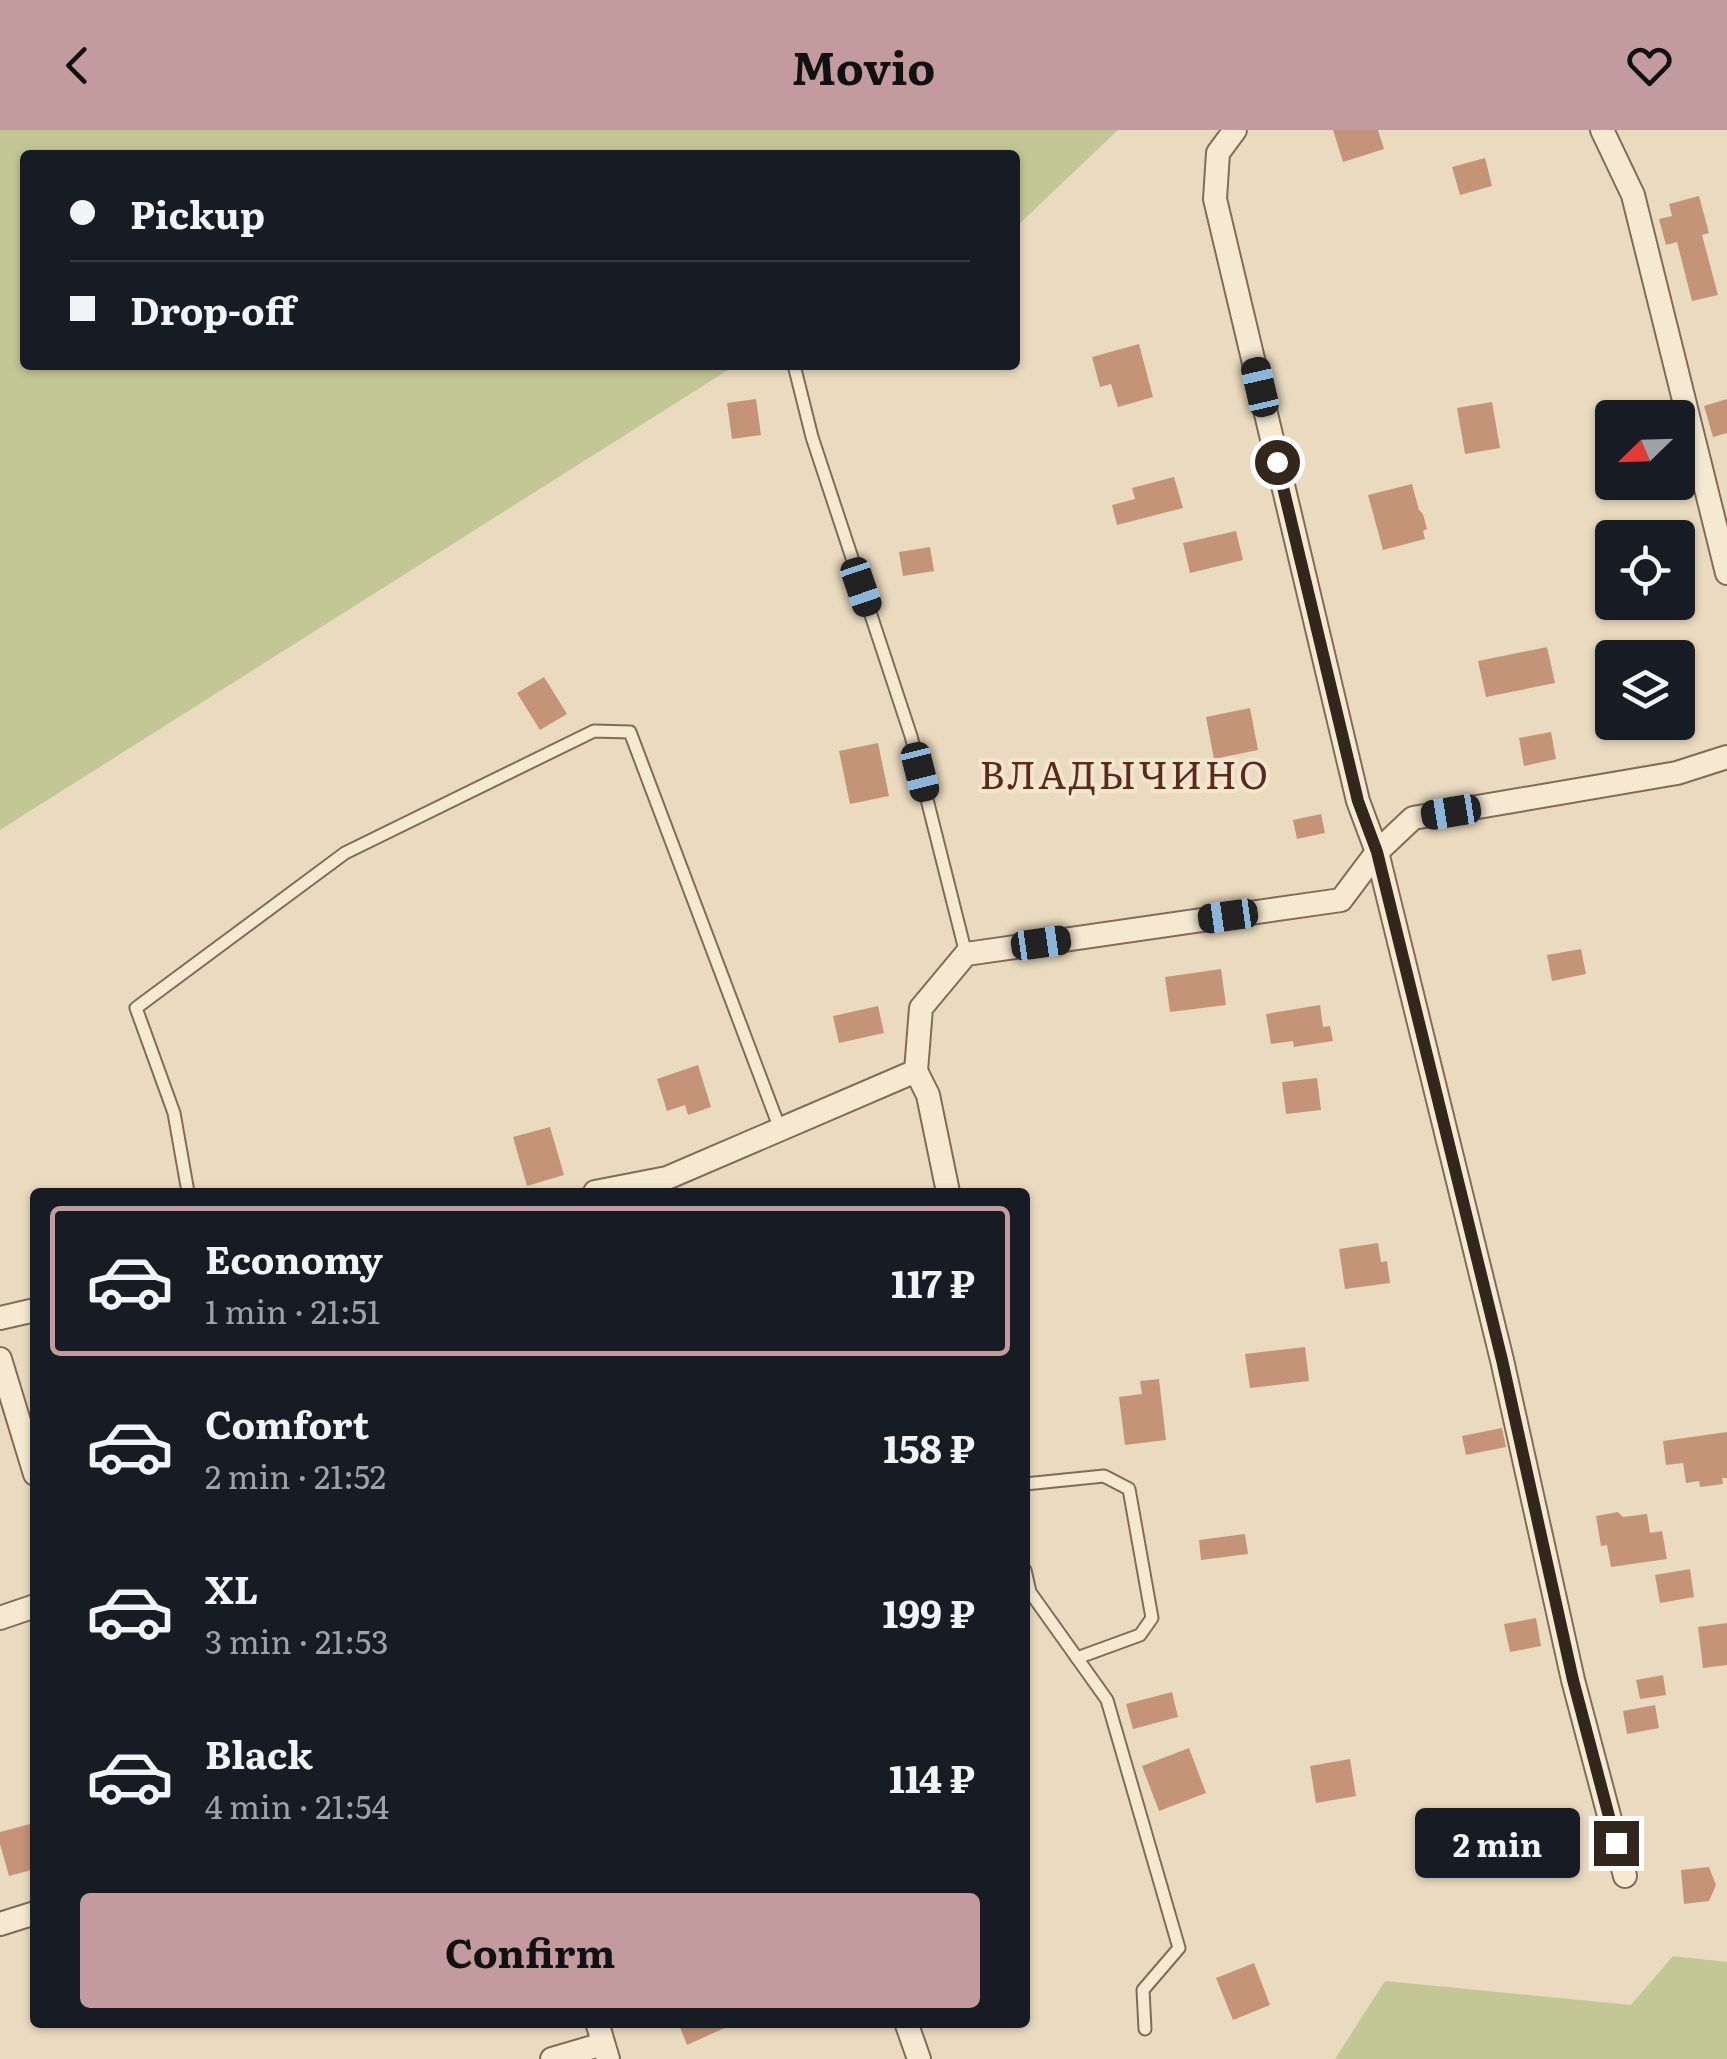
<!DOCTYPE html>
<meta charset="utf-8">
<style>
:root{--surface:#171b24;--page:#20242c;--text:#f1f3f6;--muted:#9ea1a6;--line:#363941;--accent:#c39a9e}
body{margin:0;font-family:Literata,serif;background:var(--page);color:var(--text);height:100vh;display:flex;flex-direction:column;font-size:38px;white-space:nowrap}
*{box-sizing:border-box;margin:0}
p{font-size:32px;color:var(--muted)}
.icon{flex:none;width:55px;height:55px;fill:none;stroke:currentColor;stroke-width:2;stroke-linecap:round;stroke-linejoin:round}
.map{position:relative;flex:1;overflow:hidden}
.panel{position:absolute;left:30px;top:1058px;width:1000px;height:840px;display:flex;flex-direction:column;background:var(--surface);border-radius:10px;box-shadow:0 2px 8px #0004}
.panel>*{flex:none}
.hud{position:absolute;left:20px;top:20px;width:1000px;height:220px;border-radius:10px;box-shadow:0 2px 8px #0004;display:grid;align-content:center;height:220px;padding:0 50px;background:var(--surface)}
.needle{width:65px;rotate:247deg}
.tools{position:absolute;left:1595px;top:270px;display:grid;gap:20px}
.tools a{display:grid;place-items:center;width:100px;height:100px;border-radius:10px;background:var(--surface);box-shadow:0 2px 8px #0004;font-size:50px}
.end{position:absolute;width:45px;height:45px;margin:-22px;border:12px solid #32261d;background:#fff;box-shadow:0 0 0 5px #fff}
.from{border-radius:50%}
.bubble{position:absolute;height:70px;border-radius:10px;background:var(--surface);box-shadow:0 2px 8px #0004;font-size:32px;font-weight:700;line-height:70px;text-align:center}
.car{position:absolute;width:30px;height:60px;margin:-30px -15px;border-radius:12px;box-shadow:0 0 8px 2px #0007;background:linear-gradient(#222 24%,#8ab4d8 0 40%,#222 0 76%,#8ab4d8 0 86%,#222 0)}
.hud b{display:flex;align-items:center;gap:35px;height:95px;font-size:38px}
.hud b+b{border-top:2px solid var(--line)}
.hud i{width:25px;height:25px;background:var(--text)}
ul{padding:18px 0 0;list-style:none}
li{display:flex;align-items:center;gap:30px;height:150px;margin:0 20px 15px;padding:0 30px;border:5px solid transparent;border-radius:10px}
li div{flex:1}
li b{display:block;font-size:38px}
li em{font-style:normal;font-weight:700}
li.on{border-color:var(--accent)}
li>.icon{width:90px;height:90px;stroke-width:1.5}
.primary-button{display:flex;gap:20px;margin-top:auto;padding:20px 50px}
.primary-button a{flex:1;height:115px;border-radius:10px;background:var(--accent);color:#111;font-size:40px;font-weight:700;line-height:115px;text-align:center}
header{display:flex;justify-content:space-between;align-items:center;height:130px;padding:0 50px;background:var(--accent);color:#111;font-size:45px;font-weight:700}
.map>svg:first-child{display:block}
.green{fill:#c3c795}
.building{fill:#c59478}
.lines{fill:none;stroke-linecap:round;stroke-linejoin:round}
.service-casing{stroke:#816c59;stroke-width:15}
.minor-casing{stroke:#816c59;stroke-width:26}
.service{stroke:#f5e9d2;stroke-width:11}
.minor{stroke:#f5e9d2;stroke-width:22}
.route{stroke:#32261d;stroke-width:12}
.labels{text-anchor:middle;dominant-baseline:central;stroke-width:8;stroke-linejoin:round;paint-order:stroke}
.quarter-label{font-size:38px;letter-spacing:2.5px;fill:#5b291f;stroke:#f2e6cf}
</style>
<header><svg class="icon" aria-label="back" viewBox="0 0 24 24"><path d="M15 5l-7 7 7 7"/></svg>Movio<svg class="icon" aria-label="heart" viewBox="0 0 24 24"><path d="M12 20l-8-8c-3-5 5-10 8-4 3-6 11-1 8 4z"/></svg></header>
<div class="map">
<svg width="1727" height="1929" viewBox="0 0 1727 1929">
<rect width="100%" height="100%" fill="#eadbc0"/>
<g class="green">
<polygon points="0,0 1118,0 1015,98 1015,25 25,25 25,235 736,235 0,700"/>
<polygon points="1673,1826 1727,1832 1727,1929 1335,1929 1385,1851 1631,1875"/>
</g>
<g class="building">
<polygon points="1333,0 1378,0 1384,19 1343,32"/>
<polygon points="1485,28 1492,56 1460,65 1452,37"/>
<polygon points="1699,66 1709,103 1702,105 1718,165 1692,171 1677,112 1666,115 1659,89 1672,86 1669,74"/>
<polygon points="1139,214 1153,267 1118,277 1111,254 1100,257 1092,227"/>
<polygon points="756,269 761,305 732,309 727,273"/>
<polygon points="1727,269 1727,303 1713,307 1704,276"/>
<polygon points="1492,272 1500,318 1465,324 1457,278"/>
<polygon points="1174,347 1183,378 1117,395 1112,375 1135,369 1132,358"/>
<polygon points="1412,354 1419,380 1423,384 1427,399 1423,401 1425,409 1383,420 1368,365"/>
<polygon points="1236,401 1243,430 1190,443 1183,413"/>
<polygon points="930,417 934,441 903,446 899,422"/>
<polygon points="1547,517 1555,553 1486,567 1478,531"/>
<polygon points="544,547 567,584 540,600 517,563"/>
<polygon points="1250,578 1258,620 1214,629 1206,587"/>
<polygon points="1551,602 1556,629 1524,636 1519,608"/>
<polygon points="878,613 889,666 850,674 839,621"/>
<polygon points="1321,684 1325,703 1297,709 1293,690"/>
<polygon points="1581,819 1586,844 1552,851 1547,825"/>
<polygon points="1221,839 1226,875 1170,882 1165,847"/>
<polygon points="1320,875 1323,897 1330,896 1333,911 1294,917 1293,911 1271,914 1266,884"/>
<polygon points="878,876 884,903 839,913 833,886"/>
<polygon points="698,935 711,977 688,985 685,975 667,981 657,949"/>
<polygon points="1317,948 1321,980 1286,984 1282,952"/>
<polygon points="550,997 564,1045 527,1056 513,1007"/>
<polygon points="1378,1113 1381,1132 1387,1131 1390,1153 1345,1159 1339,1119"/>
<polygon points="1305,1217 1309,1251 1250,1258 1245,1224"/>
<polygon points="1159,1249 1166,1310 1125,1315 1119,1267 1142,1264 1140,1251"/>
<polygon points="1502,1298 1506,1317 1466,1325 1462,1306"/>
<polygon points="1727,1302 1727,1348 1722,1348 1723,1354 1700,1357 1699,1351 1686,1353 1683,1333 1666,1335 1663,1311"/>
<polygon points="1618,1382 1623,1387 1647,1384 1650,1403 1662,1401 1667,1429 1611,1437 1607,1415 1601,1416 1596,1386"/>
<polygon points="1245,1404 1248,1424 1201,1430 1199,1410"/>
<polygon points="1690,1439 1694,1467 1660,1473 1655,1445"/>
<polygon points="1536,1488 1541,1516 1510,1522 1504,1494"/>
<polygon points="1727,1493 1727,1535 1703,1538 1698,1497"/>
<polygon points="1663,1545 1666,1565 1640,1569 1636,1550"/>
<polygon points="1172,1562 1178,1587 1133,1599 1126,1574"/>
<polygon points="1655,1575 1659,1598 1627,1604 1623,1581"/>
<polygon points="1189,1618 1206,1663 1159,1681 1142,1636"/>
<polygon points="1350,1629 1356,1666 1316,1673 1310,1636"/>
<polygon points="30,1694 35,1712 35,1739 9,1746 0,1714 0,1702"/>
<polygon points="1709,1737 1716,1755 1709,1771 1684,1774 1681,1740"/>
<polygon points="1254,1833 1270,1875 1233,1890 1216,1848"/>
<polygon points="678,1892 738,1892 687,1915"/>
</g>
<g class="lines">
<g class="service-casing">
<g id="service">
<polyline points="795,239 812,307 911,606 966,824"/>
<polyline points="188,1062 174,983 136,878 345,723 594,601 630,602 780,999"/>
<polyline points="1025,1354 1104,1346 1129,1359 1152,1488 1140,1505 1077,1528"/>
<polyline points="1025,1440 1030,1462 1107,1570 1179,1818 1143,1860 1145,1899"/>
</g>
</g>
<g class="minor-casing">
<g id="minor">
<polyline points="1235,0 1218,23 1215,69 1358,671 1377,722 1502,1230 1573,1550 1625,1746"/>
<polyline points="1602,0 1633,65 1727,443"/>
<polyline points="916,941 928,965 948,1062"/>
<polyline points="595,1062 667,1048 916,941 921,878 966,824 1341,770 1377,722 1413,688 1677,643 1727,627"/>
<polyline points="0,1188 35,1180"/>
<polyline points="0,1229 35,1344"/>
<polyline points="0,1488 35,1476"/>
<polyline points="0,1794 35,1783"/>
<polyline points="597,1892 608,1929"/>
<polyline points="906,1892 919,1929"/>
<polyline points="552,1929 603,1914"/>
</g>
</g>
<use href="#service" class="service"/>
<use href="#minor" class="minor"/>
</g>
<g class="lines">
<polyline class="route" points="1277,332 1358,671 1377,722 1502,1230 1573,1550 1616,1713"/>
</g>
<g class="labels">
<g class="quarter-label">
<text x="1125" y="642">ВЛАДЫЧИНО</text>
</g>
</g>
</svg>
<div class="tools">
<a><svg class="needle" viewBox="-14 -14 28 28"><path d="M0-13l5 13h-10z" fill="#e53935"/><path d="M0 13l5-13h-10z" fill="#9ea1a6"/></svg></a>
<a><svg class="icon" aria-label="locate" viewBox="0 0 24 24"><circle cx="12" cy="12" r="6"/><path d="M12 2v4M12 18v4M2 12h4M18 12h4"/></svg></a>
<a><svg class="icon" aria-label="layers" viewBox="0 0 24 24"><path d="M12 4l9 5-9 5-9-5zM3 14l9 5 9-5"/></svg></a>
</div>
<i class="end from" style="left:1277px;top:332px"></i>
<i class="end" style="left:1616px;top:1713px"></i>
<div class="bubble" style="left:1415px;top:1678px;width:165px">2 min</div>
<i class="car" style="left:1260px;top:257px;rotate:347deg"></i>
<i class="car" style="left:861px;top:457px;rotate:161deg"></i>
<i class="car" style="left:920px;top:642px;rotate:166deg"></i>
<i class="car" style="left:1451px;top:682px;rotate:261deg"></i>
<i class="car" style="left:1228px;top:786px;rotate:262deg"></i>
<i class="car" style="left:1041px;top:813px;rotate:82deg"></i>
<div class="hud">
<b><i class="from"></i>Pickup</b>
<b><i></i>Drop-off</b>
</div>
<section class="panel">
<ul>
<li class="on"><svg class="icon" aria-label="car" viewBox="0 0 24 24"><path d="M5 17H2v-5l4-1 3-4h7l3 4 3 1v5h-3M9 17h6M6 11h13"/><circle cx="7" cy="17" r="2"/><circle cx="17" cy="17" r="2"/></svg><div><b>Economy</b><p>1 min · 21:51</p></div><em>117 ₽</em></li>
<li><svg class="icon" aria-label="car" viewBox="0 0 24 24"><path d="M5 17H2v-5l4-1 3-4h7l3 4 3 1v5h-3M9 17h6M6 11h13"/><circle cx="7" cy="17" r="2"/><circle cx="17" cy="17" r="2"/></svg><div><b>Comfort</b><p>2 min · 21:52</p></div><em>158 ₽</em></li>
<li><svg class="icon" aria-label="car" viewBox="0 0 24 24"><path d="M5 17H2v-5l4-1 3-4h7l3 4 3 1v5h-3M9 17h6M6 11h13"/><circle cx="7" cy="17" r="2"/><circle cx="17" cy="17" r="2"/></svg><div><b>XL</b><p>3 min · 21:53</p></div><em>199 ₽</em></li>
<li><svg class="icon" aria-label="car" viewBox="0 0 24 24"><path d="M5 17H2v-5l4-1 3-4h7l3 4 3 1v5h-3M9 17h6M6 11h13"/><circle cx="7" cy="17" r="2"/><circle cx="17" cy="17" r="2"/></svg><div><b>Black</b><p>4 min · 21:54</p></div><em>114 ₽</em></li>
</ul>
<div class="primary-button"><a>Confirm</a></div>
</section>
</div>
